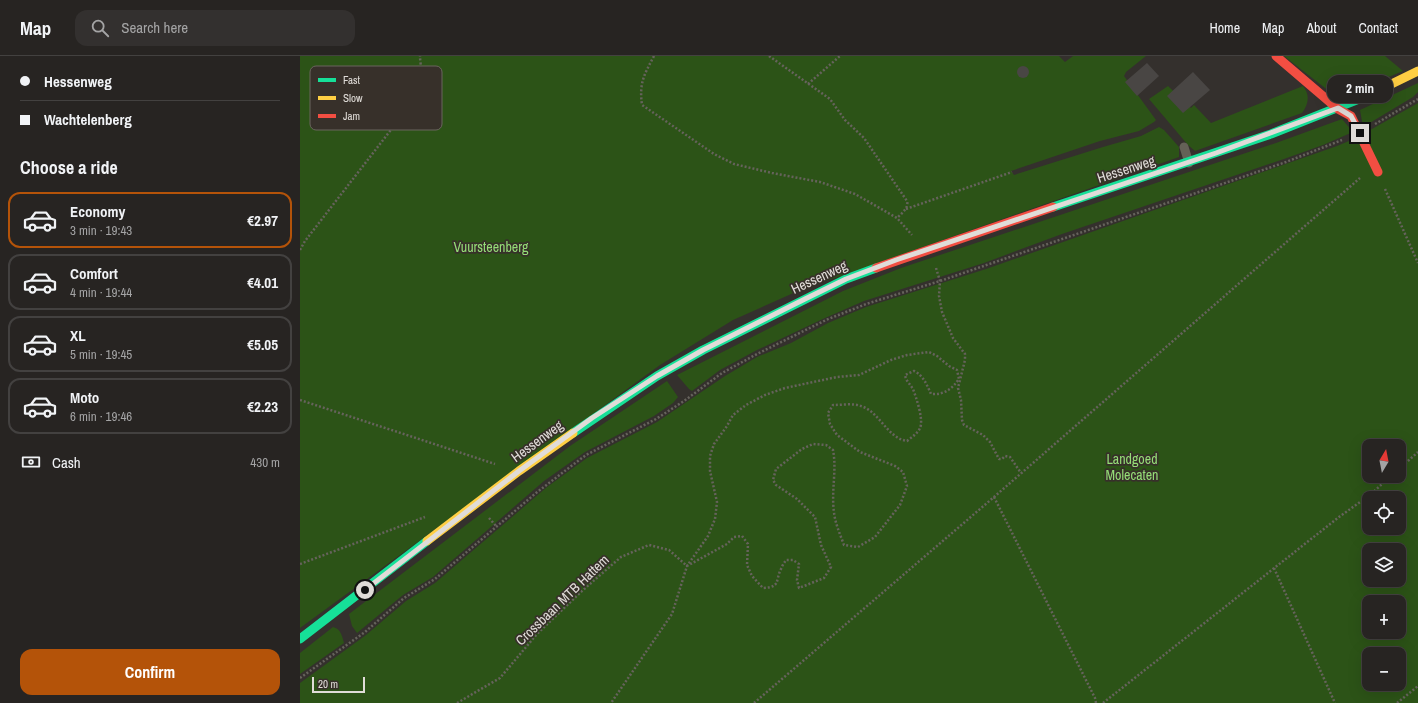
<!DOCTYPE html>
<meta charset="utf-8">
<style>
:root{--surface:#272422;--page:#33302f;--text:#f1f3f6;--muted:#a4a4a5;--line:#434140;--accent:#b45309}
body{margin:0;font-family:"Archivo Narrow",sans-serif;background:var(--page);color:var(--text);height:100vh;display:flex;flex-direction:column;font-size:15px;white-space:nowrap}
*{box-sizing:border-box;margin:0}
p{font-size:13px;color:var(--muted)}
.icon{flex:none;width:22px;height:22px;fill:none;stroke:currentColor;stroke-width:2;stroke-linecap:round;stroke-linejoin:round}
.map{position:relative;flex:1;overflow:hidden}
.side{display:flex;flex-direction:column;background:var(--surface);width:300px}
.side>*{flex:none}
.banner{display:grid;align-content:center;height:88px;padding:0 20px;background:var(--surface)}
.needle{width:26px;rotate:10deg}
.fabs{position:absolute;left:1062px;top:383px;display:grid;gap:8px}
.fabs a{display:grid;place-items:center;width:44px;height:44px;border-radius:8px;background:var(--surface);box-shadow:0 4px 16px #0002,0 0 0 1px var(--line);font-size:20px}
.scale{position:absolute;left:12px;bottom:10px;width:53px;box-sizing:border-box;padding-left:4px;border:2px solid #e0dcd8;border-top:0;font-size:11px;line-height:14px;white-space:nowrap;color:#e0dcd8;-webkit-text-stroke:3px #37302a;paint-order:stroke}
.end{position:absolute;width:18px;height:18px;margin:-9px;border:5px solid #e0dcd8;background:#111;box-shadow:0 0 0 2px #111}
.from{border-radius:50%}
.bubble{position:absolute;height:28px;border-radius:12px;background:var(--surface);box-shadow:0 4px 16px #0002,0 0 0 1px var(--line);font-size:13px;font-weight:700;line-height:28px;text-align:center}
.banner b{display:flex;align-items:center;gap:14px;height:38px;font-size:15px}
.banner b+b{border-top:1px solid var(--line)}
.banner i{width:10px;height:10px;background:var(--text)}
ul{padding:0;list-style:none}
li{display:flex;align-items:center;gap:12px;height:56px;margin:0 8px 6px;padding:0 12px;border:2px solid var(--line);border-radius:12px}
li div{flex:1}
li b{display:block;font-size:15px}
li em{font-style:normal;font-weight:700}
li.on{border-color:var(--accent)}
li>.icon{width:36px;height:36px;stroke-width:1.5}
h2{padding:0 20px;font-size:18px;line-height:48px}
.pay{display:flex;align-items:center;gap:10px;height:44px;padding:0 20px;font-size:15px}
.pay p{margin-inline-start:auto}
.primary-button{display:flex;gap:8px;margin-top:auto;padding:8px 20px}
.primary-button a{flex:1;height:46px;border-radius:12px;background:var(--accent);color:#fff;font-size:16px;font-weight:700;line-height:46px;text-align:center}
header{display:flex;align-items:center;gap:24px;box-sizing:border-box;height:56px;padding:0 20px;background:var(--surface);border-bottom:1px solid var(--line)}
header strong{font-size:19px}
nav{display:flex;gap:22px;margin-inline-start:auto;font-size:14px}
.search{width:280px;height:36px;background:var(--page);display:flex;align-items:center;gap:10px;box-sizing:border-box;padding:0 14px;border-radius:12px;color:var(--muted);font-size:15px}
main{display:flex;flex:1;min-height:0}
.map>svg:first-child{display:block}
.green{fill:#2c5317;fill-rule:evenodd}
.building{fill:#494644}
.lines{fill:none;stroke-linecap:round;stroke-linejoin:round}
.path{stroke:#66635c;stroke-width:2.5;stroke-dasharray:2 2;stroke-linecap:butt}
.lane{stroke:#646157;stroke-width:9}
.fast{stroke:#16e098;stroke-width:9}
.slow{stroke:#ffcf43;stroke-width:9}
.jam{stroke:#f24e42;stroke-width:9}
.route{stroke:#e0dcd8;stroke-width:5}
.labels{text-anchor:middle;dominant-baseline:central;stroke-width:3.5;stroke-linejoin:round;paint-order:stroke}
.street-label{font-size:14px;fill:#e0dcd8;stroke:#37302a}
.park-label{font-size:14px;fill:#95dd77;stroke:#37302a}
.key{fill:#37302a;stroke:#6a645e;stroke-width:1}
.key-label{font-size:11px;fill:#e0dcd8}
</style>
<header>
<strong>Map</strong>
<div class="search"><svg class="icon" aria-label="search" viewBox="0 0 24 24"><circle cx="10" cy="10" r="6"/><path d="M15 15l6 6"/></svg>Search here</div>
<nav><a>Home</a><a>Map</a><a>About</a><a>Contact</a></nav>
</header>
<main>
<section class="side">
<div class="banner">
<b><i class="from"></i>Hessenweg</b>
<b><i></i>Wachtelenberg</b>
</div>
<h2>Choose a ride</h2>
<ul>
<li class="on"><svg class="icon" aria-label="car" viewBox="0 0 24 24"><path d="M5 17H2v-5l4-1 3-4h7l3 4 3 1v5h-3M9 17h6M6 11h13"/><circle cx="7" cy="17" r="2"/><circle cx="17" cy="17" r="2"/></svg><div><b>Economy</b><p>3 min · 19:43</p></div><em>€2.97</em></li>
<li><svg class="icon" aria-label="car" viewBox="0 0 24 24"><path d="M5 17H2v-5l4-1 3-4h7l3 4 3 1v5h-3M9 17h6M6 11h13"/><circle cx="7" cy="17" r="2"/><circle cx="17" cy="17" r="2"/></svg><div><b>Comfort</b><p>4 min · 19:44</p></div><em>€4.01</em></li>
<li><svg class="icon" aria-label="car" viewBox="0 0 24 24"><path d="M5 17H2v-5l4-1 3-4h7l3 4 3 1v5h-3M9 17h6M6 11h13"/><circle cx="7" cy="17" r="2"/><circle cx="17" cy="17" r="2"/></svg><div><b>XL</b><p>5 min · 19:45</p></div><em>€5.05</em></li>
<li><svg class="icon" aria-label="car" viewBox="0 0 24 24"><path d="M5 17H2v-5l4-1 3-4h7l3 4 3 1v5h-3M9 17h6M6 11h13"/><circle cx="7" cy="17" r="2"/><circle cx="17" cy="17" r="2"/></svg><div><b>Moto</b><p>6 min · 19:46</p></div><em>€2.23</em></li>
</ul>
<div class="pay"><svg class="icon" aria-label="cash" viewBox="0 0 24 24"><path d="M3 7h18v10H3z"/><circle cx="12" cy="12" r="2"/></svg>Cash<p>430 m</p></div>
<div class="primary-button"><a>Confirm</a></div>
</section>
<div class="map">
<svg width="1118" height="647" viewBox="0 0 1118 647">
<rect width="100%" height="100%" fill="#34302d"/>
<g class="green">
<polygon points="0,0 759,0 765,6 773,0 846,0 826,16 824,20 856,64 854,66 839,75 800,85 711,115 714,119 803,91 841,80 859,71 864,74 879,91 879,101 498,235 433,264 360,309 0,572"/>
<polygon points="984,0 1085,0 1103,15 1043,40 1034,39"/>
<polygon points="1118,27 1118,36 1113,41 1063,71 1060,54"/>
<path d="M868,30l23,22 3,-3 17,18 92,-37c7,9 6,17 -1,27l-107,38 -7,-6 -39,-46z"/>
<path d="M1118,47v600h-1118v-20l66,-48 40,-34 29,-18 112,-96 40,-29 70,-36 68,-46 32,-19 34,-14 37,-20 38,-16 120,-38 351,-123 19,-8zM1069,390h30v30h-30zM1069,442h30v30h-30zM1069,494h30v30h-30zM1069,546h30v30h-30zM1069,598h30v30h-30z"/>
<polygon points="1042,63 1053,76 1023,89 984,103 762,178 684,207 564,245 525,262 457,294 420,314 392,335 389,333 377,319 543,235 601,212 976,87"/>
<polygon points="367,325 378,341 373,347 354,360 285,396 268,408 244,425 133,521 103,539 57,577 52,570 49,558 270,390"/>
<path d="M33,571c8,2 9,9 11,16l-44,31v-21z"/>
</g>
<g class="building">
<polygon points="847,7 859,20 837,40 825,26"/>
<circle cx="723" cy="16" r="6"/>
<polygon points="893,16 910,34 883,57 867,40"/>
</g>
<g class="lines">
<g class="path">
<path d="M354,0c-10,19 -15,27 -12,49l72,49 20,10 38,9 48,9 35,12 42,24 15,17"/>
<path d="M469,0l61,43 15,21 19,18 43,63c2,7 -5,12 -10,17"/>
<polyline points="508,28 540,0"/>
<polyline points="1075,68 1118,43"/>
<polyline points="1085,133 1118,207"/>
<polyline points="606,153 712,116"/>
<path d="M0,194l5,-9 92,-119c9,-16 23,-34 24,-53 0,-4 -1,-9 -1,-13"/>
<polyline points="636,212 640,225 639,240 642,256 653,282 665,298 665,304 658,332 661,344 662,364 664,369 683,379 690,386 699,403 702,403 705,400 710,401 721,417"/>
<polyline points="0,344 195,408"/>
<polyline points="1099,413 1118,396"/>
<polyline points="694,441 795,642 796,647"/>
<polyline points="189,462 197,471"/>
<polyline points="0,508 125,461"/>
<polyline points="974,512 1035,647"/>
<polyline points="0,622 65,576 104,542 135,523 236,437 270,411 286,399 356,363 384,345 422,317 457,298 526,264 566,248 640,225 861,149 986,106 1042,84"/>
<path d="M157,647l43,-25 37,-44 46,-44 38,-33 28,-12 20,5 18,16 40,-22 7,-7 8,-1 6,8 -1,21 5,11 11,12c18,-1 12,-7 18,-19 1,-3 3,-6 5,-9h7l6,4 -2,16 2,8 25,-10 7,-11 -10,-22 -6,-28 -18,-18 -21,-14 -3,-5 3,-11 26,-20 11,-5 13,1 7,5c4,20 -2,41 1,62 1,11 6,22 10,33l14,2 17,-10 25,-32 7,-19 -4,-14 -8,-6 -35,-14 -23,-17 -7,-11 -2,-11 5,-8c9,0 20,-2 28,1 19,6 26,32 46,35 5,-4 11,-8 13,-13 4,-8 -4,-31 -7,-39 -3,-5 -7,-8 -8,-14l9,-4c9,4 13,14 17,23 13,1 21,-5 28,-15l-2,-9 -8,-4 -12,-10 -8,-4 -22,3 -16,5 -32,15 -22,2 -52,11 -20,7 -19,10 -13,10 -6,11 -13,18 -4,12v15l7,31 -2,17 -7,17 -21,30 -15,48 -61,89"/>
<polyline points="454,647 694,441 1060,122"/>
<polyline points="803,647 1039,461 1070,439 1091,420"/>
<polyline points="1097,647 1118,630"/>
</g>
<polyline class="lane" points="884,91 889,107"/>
<g class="fast">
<polyline points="753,151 971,78 1069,39"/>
<polyline points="273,377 357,320 403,294 546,223 576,212"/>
<polyline points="0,583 127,485"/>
</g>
<g class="slow">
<polyline points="1069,39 1118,15"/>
<polyline points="127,485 219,415 273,377"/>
</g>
<g class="jam">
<polyline points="976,0 1038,53 1051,60 1078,116"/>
<polyline points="576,212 753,151"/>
</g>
</g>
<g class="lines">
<polyline class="route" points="65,534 219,415 292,362 357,320 403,294 505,243 546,223 596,204 916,97 1038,52 1051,60 1060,77"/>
</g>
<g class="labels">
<g class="street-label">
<text transform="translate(826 113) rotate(-18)">Hessenweg</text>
<text transform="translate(519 221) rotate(-25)">Hessenweg</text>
<text transform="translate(237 385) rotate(-36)">Hessenweg</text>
<text transform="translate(262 544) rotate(-44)">Crossbaan MTB Hattem</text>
</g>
<g class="park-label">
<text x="191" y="191">Vuursteenberg</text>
<text x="832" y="403">Landgoed<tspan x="832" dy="16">Molecaten</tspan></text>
</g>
</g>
<rect x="10" y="10" width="132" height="64" rx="6" class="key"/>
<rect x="18" y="22" width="18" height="4" fill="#16e098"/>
<rect x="18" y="40" width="18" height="4" fill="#ffcf43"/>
<rect x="18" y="58" width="18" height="4" fill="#f24e42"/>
<g class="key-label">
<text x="43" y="28">Fast</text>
<text x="43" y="46">Slow</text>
<text x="43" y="64">Jam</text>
</g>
</svg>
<div class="fabs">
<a><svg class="needle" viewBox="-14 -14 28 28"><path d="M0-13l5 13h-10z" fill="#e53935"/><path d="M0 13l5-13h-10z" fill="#a4a4a5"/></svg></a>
<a><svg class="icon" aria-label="locate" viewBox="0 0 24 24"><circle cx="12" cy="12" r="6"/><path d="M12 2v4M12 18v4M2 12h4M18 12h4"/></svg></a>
<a><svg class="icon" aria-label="layers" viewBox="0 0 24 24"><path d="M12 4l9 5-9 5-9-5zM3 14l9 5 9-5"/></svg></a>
<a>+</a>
<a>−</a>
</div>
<div class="scale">20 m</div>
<i class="end from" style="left:65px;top:534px"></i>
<i class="end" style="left:1060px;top:77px"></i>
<div class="bubble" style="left:1027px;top:19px;width:66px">2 min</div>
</div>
</main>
